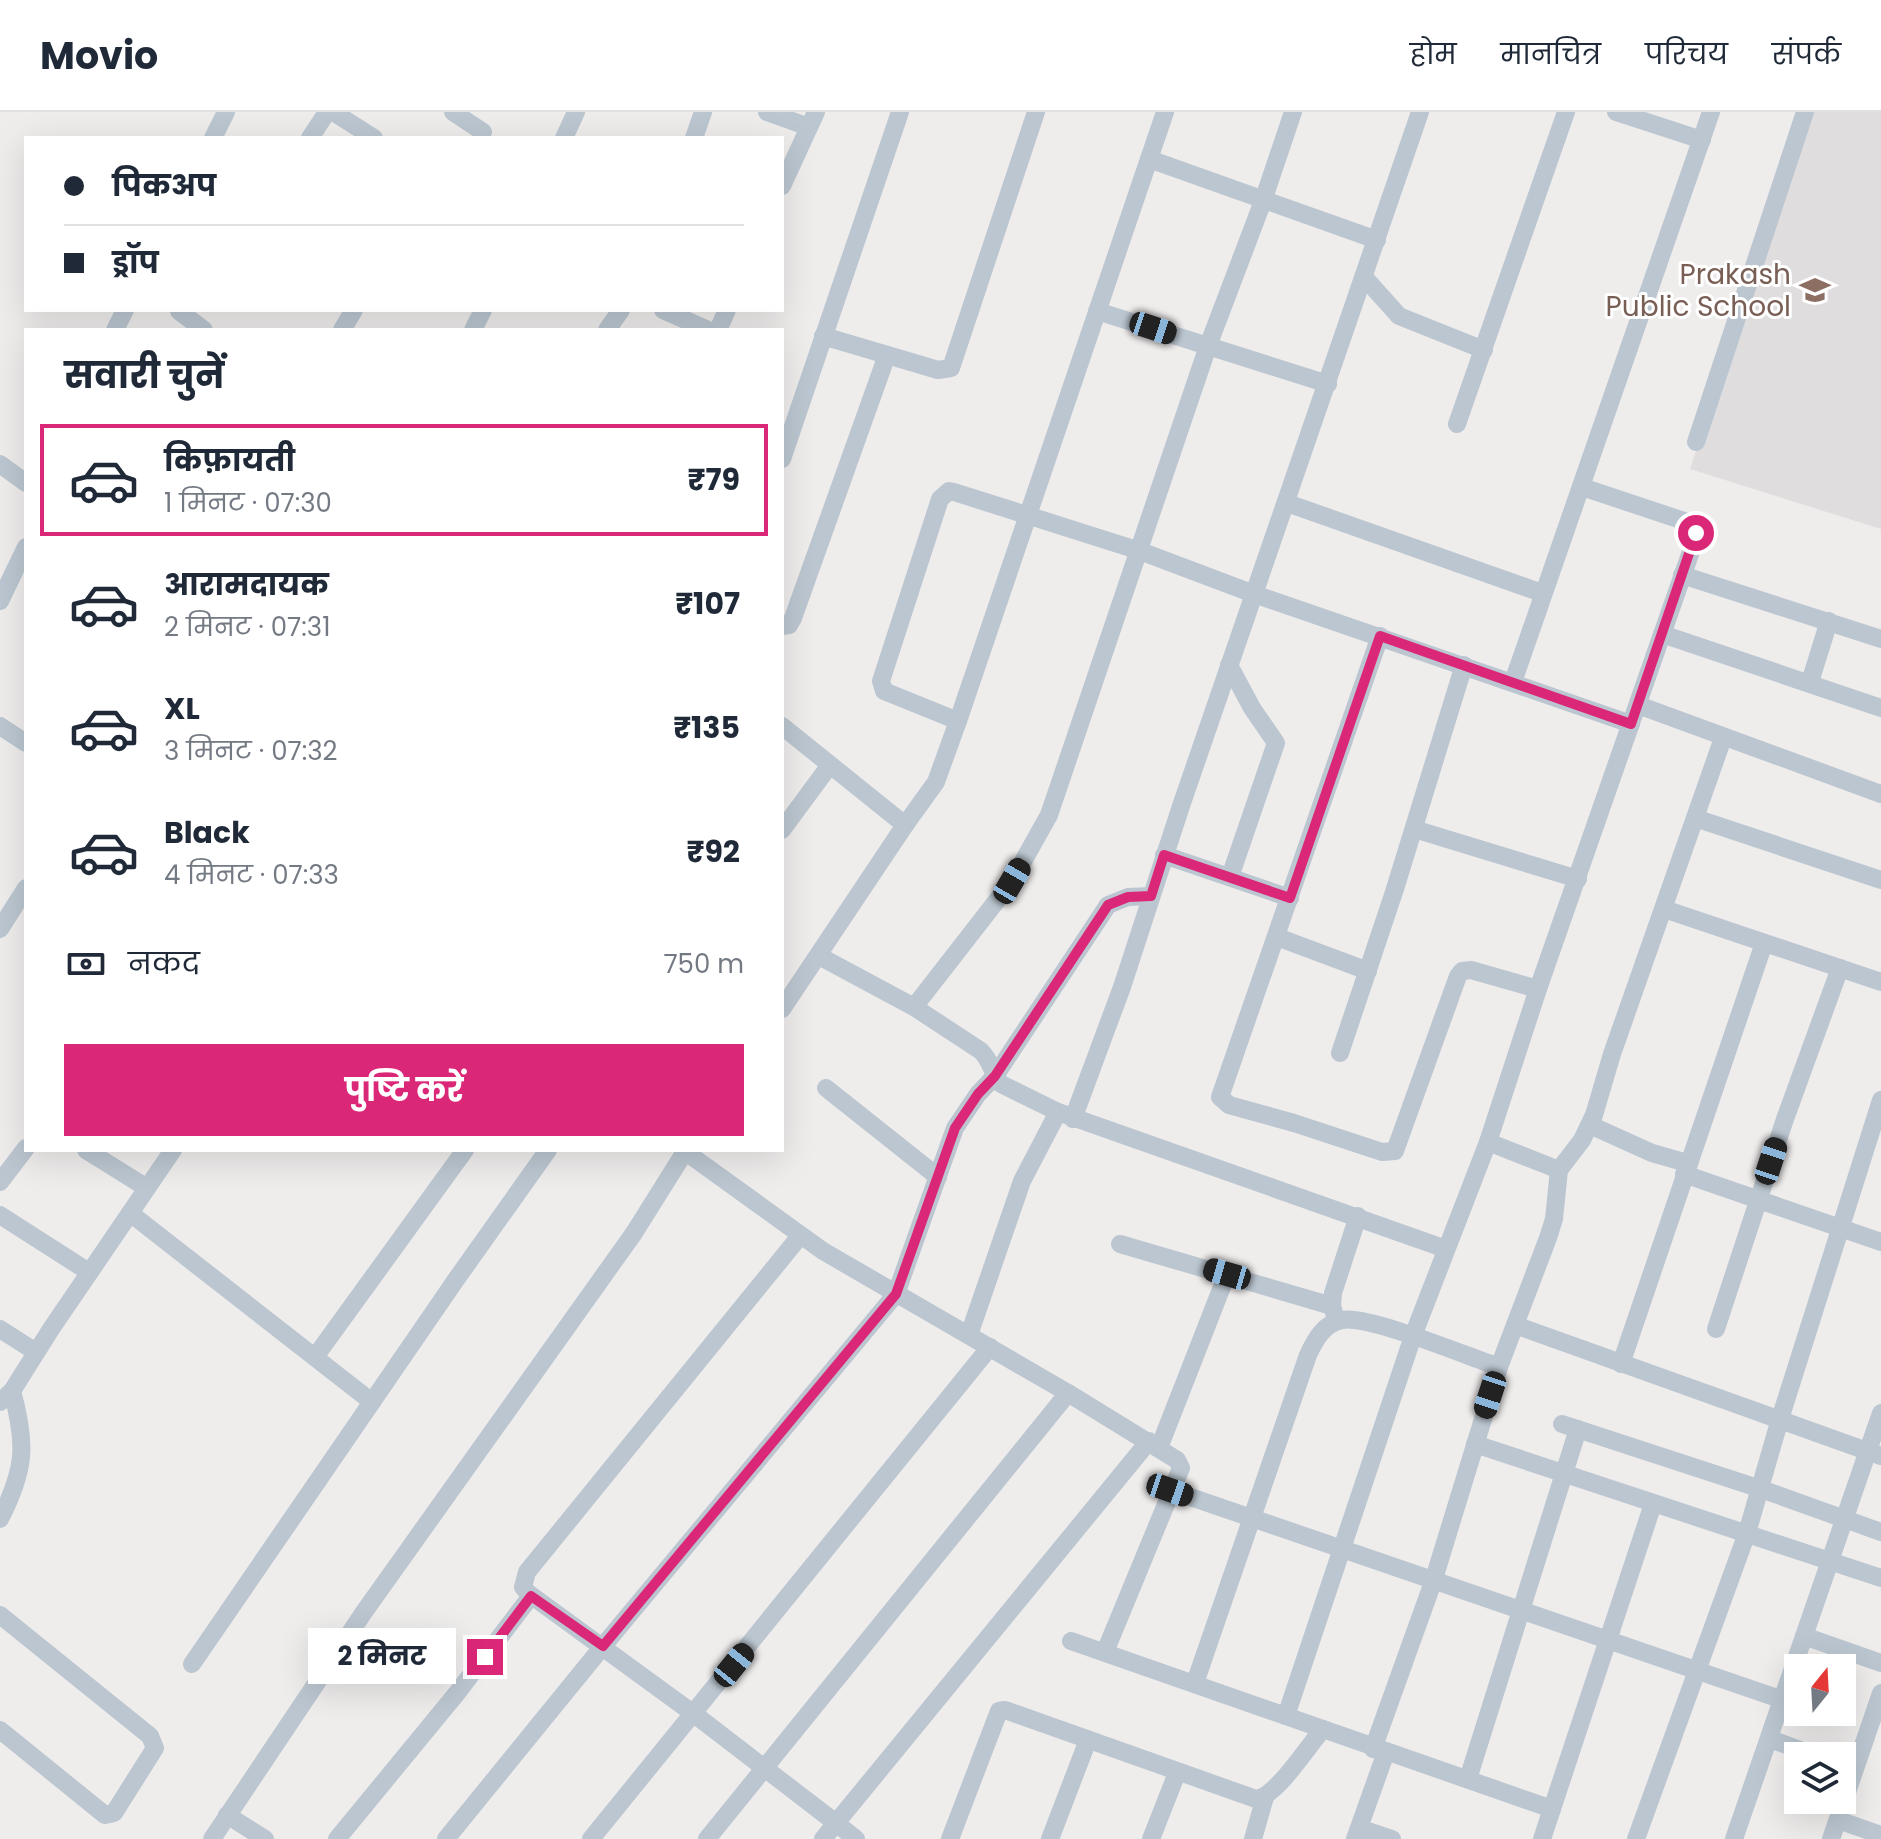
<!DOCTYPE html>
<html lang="hi">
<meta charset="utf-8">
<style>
:root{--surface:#fff;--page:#f6f6f7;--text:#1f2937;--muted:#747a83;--line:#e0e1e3;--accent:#db2777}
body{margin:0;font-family:Poppins,"Noto Sans Devanagari",sans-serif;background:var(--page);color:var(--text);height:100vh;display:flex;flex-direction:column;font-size:30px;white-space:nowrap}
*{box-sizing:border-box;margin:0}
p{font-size:26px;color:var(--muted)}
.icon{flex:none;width:44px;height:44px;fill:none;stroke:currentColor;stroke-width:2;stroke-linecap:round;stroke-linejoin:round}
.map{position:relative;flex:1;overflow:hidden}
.side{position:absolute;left:24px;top:216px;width:760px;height:824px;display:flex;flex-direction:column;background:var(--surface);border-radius:0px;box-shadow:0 8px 32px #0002}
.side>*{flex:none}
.hud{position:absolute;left:24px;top:24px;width:760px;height:176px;border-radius:0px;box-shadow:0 8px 32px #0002;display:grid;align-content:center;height:176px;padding:0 40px;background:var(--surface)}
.needle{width:52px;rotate:18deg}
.tools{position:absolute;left:1784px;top:1542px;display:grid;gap:16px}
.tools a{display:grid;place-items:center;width:72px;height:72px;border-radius:0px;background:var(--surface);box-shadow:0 8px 32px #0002;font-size:40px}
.end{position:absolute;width:36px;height:36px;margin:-18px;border:10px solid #db2777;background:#fff;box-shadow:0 0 0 4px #fff}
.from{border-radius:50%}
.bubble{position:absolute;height:56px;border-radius:0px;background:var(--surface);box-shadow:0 8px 32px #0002;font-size:26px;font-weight:700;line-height:56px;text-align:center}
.car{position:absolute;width:24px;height:48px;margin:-24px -12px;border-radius:10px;box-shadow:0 0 6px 2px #0007;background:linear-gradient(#222 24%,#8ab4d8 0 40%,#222 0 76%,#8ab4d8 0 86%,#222 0)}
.hud b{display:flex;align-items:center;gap:28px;height:76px;font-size:30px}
.hud b+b{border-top:2px solid var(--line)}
.hud i{width:20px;height:20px;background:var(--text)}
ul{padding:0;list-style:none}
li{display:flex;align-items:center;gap:24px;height:112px;margin:0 16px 12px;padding:0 24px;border:4px solid transparent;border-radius:0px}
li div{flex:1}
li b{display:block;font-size:30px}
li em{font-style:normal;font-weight:700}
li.selected{border-color:var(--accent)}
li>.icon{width:72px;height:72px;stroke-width:1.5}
h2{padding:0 40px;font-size:36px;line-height:96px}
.pay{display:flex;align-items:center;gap:20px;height:88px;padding:0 40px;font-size:30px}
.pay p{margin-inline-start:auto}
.primary-button{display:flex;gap:16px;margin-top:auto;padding:16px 40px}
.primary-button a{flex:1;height:92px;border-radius:0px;background:var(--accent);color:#fff;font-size:32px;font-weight:700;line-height:92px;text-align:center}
header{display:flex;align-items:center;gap:48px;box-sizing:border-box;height:112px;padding:0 40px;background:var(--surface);border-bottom:2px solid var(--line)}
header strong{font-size:38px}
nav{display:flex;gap:44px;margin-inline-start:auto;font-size:28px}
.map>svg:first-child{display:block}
.education{fill:#e0ddde}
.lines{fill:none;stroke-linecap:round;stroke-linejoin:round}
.minor{stroke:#bbc6d0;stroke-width:18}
.route{stroke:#db2777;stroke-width:10}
.labels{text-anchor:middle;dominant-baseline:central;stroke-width:6;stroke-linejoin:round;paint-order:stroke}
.education-label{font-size:28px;fill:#785e54;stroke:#fff;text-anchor:end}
</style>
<header>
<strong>Movio</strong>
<nav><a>होम</a><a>मानचित्र</a><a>परिचय</a><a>संपर्क</a></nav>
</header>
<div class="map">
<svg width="1881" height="1727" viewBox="0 0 1881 1727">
<rect width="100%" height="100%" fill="#efecec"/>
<polygon class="education" points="1810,0 1881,0 1881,417 1690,357"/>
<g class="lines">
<g class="minor">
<polyline points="333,0 374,26"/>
<polyline points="453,0 483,20"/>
<polyline points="767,0 809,15"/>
<polyline points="1165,0 958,609 884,579 881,569 940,387 949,379 954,380 1140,439 1254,482 1631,612"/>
<polyline points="1616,0 1702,28"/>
<polyline points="213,26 226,0"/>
<polyline points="310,26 327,0"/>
<polyline points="564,26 576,0"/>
<polyline points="694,26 703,0"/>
<polyline points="1149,47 1377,128"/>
<polyline points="782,74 816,0"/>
<polyline points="1364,165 1399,204 1484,238"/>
<polyline points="663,198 708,218"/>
<polyline points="179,199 204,218"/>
<polyline points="1097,199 1328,272"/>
<polyline points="115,218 125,198"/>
<polyline points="342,218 354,198"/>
<polyline points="473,218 483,198"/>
<polyline points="607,218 621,198"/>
<polyline points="718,218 727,198"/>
<polyline points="823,224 938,258 951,256 1036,0"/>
<polyline points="1457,312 1566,0"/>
<polyline points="1696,330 1805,0"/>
<polyline points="782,347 900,0"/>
<polyline points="0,352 26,371"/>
<polyline points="1287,391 1542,481"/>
<polyline points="1682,463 1881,527"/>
<polyline points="0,489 26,435"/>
<polyline points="782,514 789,513 793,506 887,243"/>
<polyline points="1662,522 1881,596"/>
<polyline points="1380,524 1220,985 1229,993 1294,1011 1382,1040 1395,1039 1458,864 1462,859 1471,858 1538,877"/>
<polyline points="1229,553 1252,596 1276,631 1230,765"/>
<polyline points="1513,570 1711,0"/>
<polyline points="1810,570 1829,509"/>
<polyline points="1638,593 1881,682"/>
<polyline points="0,614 26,631"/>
<polyline points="782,614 905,713"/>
<polyline points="1695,706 1881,768"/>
<polyline points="1414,717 1578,767"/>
<polyline points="782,718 830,653"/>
<polyline points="1164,743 1290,786"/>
<polyline points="1664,797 1881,870"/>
<polyline points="0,817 26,776"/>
<polyline points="1277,825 1368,859"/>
<path d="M819,844l95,51 67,44c10,10 11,22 20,33l57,28 388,137"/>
<polyline points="914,895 1012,769 1049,703 1208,234 1263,89 1293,0"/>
<polyline points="782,897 905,713 936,670 958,609"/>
<polyline points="1340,941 1394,780 1464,553"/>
<polyline points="826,976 938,1065"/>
<polyline points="1073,1007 1122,875 1181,694 1420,0"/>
<polyline points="1590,1013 1652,1041 1687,1051"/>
<polyline points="1488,1030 1559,1058"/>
<polyline points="86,1038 147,1076"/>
<polyline points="683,1038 823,1139 1068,1281 1177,1348 1181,1356 1105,1540"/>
<polyline points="1684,1062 1881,1130"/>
<polyline points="0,1070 26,1036"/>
<polyline points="130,1101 372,1290"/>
<polyline points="0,1103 89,1160"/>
<polyline points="800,1124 527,1460 523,1475 528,1481 694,1602 836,1711 1149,1329"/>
<polyline points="1120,1132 1332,1194"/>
<polyline points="1335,1204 1332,1194 1333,1181 1358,1104"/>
<polyline points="1515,1213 1881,1344"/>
<polyline points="0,1217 36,1240"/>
<polyline points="1716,1217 1785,1007 1840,856"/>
<polyline points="969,1223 1022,1069 1058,1000"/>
<polyline points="315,1245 465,1038"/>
<polyline points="1621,1252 1764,831"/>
<polyline points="0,1290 12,1279 51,1217 173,1038"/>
<polyline points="1562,1312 1761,1377 1881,1420"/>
<polyline points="1475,1332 1881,1466"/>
<polyline points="1159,1336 1227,1162"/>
<polyline points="1170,1378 1783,1588"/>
<path d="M0,1407c25,-49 27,-74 12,-128"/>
<polyline points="0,1503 150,1624 155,1636 114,1701 105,1703 0,1618"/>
<polyline points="1804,1524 1881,1551"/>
<polyline points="1071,1529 1552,1697"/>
<polyline points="192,1552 455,1169 548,1038"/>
<path d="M1195,1571l113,-328c7,-15 16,-32 34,-35 27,-5 127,37 157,47"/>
<polyline points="1286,1604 1413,1224 1488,1030 1538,877 1695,428 1696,421 1687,410 1582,375"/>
<polyline points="1770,1627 1816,1644"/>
<polyline points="1373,1637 1433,1470 1499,1255 1548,1126 1554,1107 1559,1058 1582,1028 1594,1003 1612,942 1723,626"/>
<polyline points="1468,1667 1578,1317"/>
<polyline points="227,1703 265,1727"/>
<polyline points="1838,1708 1881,1723"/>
<polyline points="1359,1716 1392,1727"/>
<polyline points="212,1727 364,1500 634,1121 686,1038"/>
<polyline points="337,1727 457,1581 531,1484"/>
<polyline points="446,1727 603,1534 896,1182 955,1016 978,982 995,964 1108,793 1128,785 1151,784"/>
<polyline points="591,1727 990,1235"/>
<polyline points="707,1727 1068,1281"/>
<polyline points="823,1727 836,1711 856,1727"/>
<path d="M950,1727l49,-128 6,-1 251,89c20,-2 52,-53 67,-70"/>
<polyline points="1050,1727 1088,1628"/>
<polyline points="1151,1727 1177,1661"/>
<polyline points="1253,1727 1265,1685"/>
<polyline points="1355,1727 1386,1640"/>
<polyline points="1542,1727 1653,1392"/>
<polyline points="1636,1727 1747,1421 1780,1307 1881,988"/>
<polyline points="1734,1727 1881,1301"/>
<polyline points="1831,1727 1881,1581"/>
</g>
</g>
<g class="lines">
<polyline class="route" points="485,1545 531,1484 603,1534 896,1182 955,1016 978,982 995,964 1108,793 1128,785 1151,784 1164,743 1290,786 1380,524 1631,612 1696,421"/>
</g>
<defs>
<g id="school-bare" transform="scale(2.4)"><path d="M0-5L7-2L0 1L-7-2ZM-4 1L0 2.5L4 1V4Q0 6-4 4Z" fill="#8d6e63" stroke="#fff" stroke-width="2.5" paint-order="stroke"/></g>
</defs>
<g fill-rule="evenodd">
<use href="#school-bare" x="1815" y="178"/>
</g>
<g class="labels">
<g class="education-label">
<text x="1791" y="162">Prakash<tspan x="1791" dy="32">Public School</tspan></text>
</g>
</g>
</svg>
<div class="tools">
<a><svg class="needle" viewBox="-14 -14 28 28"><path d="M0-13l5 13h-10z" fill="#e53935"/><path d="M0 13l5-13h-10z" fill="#747a83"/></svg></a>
<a><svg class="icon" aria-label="layers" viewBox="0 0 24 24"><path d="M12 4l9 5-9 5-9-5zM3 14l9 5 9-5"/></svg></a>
</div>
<i class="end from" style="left:1696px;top:421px"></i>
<i class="end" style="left:485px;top:1545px"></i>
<div class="bubble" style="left:308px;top:1516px;width:148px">2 मिनट</div>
<i class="car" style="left:1153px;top:216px;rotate:108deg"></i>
<i class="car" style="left:1012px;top:769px;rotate:30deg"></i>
<i class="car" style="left:1771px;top:1049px;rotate:18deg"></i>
<i class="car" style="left:1227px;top:1162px;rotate:286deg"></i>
<i class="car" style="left:1490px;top:1283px;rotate:198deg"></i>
<i class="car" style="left:1170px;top:1378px;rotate:109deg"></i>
<i class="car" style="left:734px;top:1553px;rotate:39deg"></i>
<div class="hud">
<b><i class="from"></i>पिकअप</b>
<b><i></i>ड्रॉप</b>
</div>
<section class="side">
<h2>सवारी चुनें</h2>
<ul>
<li class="selected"><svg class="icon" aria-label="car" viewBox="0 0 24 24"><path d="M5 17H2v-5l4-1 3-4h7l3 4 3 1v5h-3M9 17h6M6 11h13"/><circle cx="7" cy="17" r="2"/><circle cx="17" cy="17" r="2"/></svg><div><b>किफ़ायती</b><p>1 मिनट · 07:30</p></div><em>₹79</em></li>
<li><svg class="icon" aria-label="car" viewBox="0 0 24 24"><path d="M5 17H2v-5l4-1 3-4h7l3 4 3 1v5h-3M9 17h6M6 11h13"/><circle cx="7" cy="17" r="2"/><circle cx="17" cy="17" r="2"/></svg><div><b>आरामदायक</b><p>2 मिनट · 07:31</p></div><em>₹107</em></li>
<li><svg class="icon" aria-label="car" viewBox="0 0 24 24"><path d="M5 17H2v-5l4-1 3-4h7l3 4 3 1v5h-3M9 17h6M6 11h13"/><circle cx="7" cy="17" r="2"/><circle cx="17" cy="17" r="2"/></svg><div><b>XL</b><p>3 मिनट · 07:32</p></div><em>₹135</em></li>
<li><svg class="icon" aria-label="car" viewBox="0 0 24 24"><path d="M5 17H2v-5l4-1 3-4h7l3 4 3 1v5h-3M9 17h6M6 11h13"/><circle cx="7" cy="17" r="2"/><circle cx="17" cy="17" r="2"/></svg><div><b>Black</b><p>4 मिनट · 07:33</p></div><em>₹92</em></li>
</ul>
<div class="pay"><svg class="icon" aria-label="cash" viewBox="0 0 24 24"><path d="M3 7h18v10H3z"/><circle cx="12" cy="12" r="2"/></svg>नकद<p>750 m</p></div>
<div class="primary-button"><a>पुष्टि करें</a></div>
</section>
</div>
